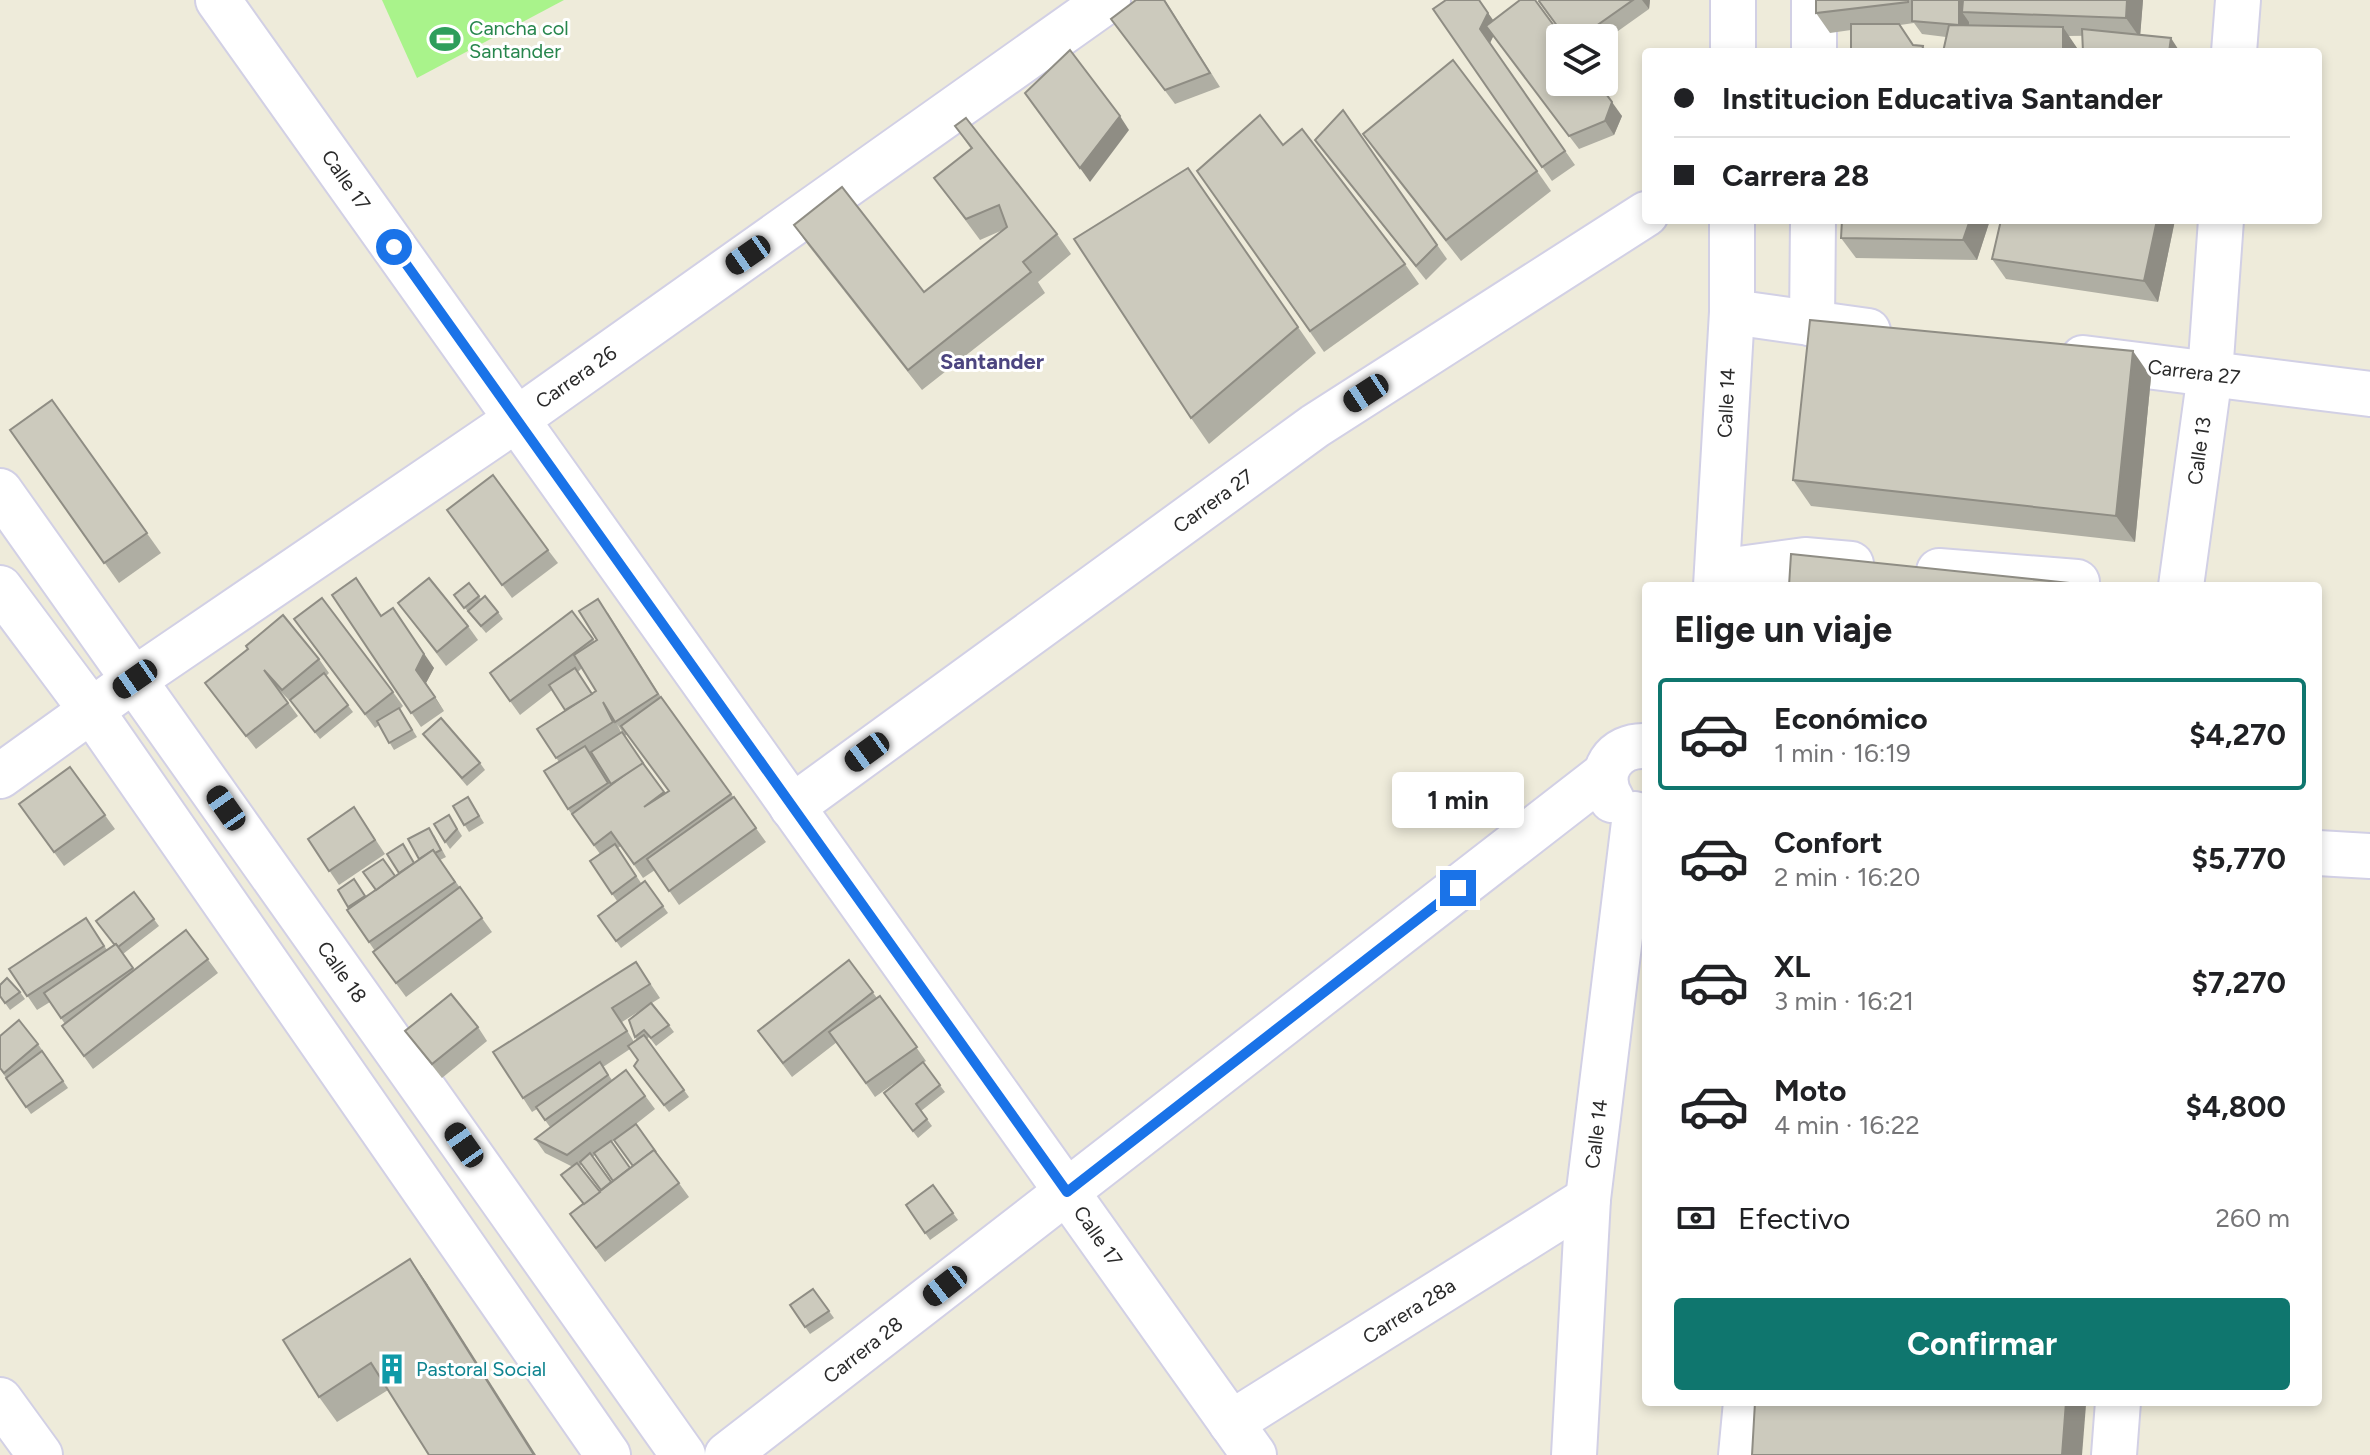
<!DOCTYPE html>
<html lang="es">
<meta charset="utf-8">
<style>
:root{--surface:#fff;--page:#f2f2f2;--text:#202124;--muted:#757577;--line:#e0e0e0;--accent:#0f766e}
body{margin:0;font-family:Figtree,sans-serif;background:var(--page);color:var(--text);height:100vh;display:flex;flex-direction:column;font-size:30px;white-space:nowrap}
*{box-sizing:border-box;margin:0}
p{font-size:26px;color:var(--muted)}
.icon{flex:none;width:44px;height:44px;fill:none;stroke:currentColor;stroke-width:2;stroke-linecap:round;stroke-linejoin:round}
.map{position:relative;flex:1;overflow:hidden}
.panel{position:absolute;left:1642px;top:582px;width:680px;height:824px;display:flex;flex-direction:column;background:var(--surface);border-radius:8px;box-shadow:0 4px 12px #0003}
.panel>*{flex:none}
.guide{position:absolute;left:1642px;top:48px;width:680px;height:176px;border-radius:8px;box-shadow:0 4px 12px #0003;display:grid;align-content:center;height:176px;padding:0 32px;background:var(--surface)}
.buttons{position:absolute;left:1546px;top:24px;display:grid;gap:16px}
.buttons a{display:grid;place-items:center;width:72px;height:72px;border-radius:8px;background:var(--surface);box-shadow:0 4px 12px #0003;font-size:40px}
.end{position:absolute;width:36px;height:36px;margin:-18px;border:10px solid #1a73e8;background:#fff;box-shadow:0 0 0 4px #fff}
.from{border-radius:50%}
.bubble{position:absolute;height:56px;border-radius:8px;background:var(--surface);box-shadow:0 4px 12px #0003;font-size:26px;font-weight:700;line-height:56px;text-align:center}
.car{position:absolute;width:24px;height:48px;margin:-24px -12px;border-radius:10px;box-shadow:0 0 6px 2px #0007;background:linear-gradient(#222 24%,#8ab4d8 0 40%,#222 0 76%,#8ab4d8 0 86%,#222 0)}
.guide b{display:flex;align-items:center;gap:28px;height:76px;font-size:30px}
.guide b+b{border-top:2px solid var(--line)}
.guide i{width:20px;height:20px;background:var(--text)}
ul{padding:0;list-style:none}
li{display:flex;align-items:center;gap:24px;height:112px;margin:0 16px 12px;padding:0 16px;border:4px solid transparent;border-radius:8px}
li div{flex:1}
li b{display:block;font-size:30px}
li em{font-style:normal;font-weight:700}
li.selected{border-color:var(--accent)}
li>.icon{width:72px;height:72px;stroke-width:1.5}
h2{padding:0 32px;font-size:36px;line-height:96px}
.pay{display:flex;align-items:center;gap:20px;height:88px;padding:0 32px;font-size:30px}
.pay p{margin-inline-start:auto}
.button{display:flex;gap:16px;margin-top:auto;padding:16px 32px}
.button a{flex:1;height:92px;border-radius:8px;background:var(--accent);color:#fff;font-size:32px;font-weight:700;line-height:92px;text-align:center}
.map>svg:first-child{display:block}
.pitch{fill:#a9f38b}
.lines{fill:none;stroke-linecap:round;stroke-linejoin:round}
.minor-casing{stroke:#d2d0e5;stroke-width:48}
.minor{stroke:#fff;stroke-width:44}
.wall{fill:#afaea3;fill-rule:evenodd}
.shaded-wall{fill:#8f8d84}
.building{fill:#cccabd;stroke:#8f8d84;stroke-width:2}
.route{stroke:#1a73e8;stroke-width:10}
.labels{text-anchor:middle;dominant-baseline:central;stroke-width:6;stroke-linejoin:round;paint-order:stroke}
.leisure-label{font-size:20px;fill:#27864d;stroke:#fff;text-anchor:start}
.street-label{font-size:20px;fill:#2a2a2a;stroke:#fff}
.culture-label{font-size:20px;fill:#0d838f;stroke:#fff;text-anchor:start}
.neighbourhood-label{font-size:22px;font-weight:bold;fill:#4c4580;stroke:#fff}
</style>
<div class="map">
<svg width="2370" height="1455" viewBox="0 0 2370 1455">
<rect width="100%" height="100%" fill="#eeebda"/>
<polygon class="pitch" points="382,0 564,0 417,78"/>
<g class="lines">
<g class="minor-casing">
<g id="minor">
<polyline points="218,0 1254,1455"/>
<polyline points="1733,52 1733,0"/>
<polyline points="1814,52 1814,0"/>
<polyline points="2234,52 2238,0"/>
<polyline points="1732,312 1868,331"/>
<polyline points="1812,324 1813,220"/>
<polyline points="2083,358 2370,394"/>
<polyline points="0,491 683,1455"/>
<polyline points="1939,571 2077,582"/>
<polyline points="1717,572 1805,560 1851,564"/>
<polyline points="1716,586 1732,312 1732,220"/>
<polyline points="2181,586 2210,374 2221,220"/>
<polyline points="0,588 91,710 608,1455"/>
<polyline points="0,776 135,679 517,419 1108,0"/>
<path d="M1612,800c-17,-27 2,-56 34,-54"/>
<polyline points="792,807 1315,426 1646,214"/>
<polyline points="2318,853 2370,856"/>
<polyline points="0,1400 40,1455"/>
<polyline points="1231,1423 1588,1199"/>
<polyline points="727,1455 1605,774"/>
<polyline points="1574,1455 1588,1199 1635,814"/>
<polyline points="1741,1455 1746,1402"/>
<polyline points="2114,1455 2118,1402"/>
</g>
</g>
<use href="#minor" class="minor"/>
</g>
<g class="wall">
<polygon points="1136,0 1165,0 1220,87 1175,104 1121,32"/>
<polygon points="1479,0 1493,20 1622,116 1614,135 1579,149 1493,36 1490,43 1575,165 1552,181 1433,9"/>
<polygon points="1540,0 1650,0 1649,9 1604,41 1604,38 1566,38"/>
<polygon points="1816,0 2143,0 2140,35 2068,36 2077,48 2077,52 1943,52 1946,37 1922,34 1914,23 1900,25 1913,45 1923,46 1927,52 1851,52 1851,30 1830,33 1816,13"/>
<polygon points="1343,110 1447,259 1426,280 1315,140"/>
<polygon points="955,126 1057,234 1071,254 1038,282 1045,293 922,390 808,245 794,225 924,292 1005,229 980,240 934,178 971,149"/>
<polygon points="1363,134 1537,171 1551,191 1461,261 1377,154"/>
<polygon points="1283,145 1405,264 1419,284 1324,352 1197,171"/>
<polygon points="1188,168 1316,353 1209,444 1191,418"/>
<polygon points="1842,220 1990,220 1977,260 1856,258 1841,238"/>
<polygon points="2175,220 2158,302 2006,279 1992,259"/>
<polygon points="2151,377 2135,542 1811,506 1793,480"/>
<polygon points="52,400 161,553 119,583 10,430"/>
<polygon points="457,524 548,550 558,563 512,598"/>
<polygon points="469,583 481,599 498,612 503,619 486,633 454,595"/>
<polygon points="332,595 382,616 434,668 426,683 444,711 421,727"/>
<polygon points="398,603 468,626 478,640 446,666"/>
<path d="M572,611l23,31 2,-2 11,-27 53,84 105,145 -87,63 -24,-35 -12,8 -22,-32 -3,2 23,35 -24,18 -27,-40 10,-7 -32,-45 -9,-47 -22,-33 28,-19 -13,-20 -32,25 -30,-42zM582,668l14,23 -4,3 -14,-22zM617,724l8,12 2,-2 42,57 -4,3 -44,-62zM592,755l20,29 -1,1z"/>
<polygon points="304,633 393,692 403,706 400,709 417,737 394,750 379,725 375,728"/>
<polygon points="319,659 329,673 326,676 353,712 320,739 292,703 278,689 298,716 256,749 205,683"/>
<polygon points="423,734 480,763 485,770 467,786"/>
<polygon points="70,767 115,829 64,866 19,804"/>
<polygon points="473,805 484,823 469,832 453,806"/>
<polygon points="354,807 385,854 339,885 308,839"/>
<polygon points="449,815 462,836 450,849 434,824"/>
<polygon points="434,835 446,857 440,860 492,932 406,997 373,952 375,951 347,910 349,909 338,890 354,879 366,897 419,859"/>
<polygon points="645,881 668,913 621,948 598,916"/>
<polygon points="134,892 159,926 123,954 134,970 186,930 218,973 93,1069 62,1026 65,1024 50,1002 37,1010 9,969 86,918 107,950 114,945"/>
<polygon points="849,960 877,998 880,996 926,1061 923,1063 945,1092 921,1111 932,1126 918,1138 884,1093 906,1075 875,1097 837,1042 792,1077 758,1031"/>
<path d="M636,962l24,36 -8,5 22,29 -18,14 -7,-9 -2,2 42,58 -20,15 -35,-46 4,-6 -8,-11 -27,18 9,13 14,-10 29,39 -19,15 53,73 -84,65 -25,-34 3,-24 -10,-37 -28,-14 -10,-14 34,-26 -19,14 -13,-18 -5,3 -9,-14zM641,1010l-6,27 2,3 -3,2 -12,-20zM614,1140l19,26 -3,2 -18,-26zM595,1155l18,26 -1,1 -19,-25zM582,1164l19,26 -1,2 -20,-26z"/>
<polygon points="20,992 25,999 10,1010 0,996"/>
<polygon points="478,1027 487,1041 442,1078 405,1031"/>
<polygon points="38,1044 68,1088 31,1114 0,1069"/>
<polygon points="933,1185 958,1220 930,1240 906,1205"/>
<polygon points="410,1259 428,1285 388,1390 337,1422 319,1397"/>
<polygon points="813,1289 834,1318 810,1334 790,1305"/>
</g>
<g class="shaded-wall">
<polygon points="1642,0 1650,0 1649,9"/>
<polygon points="1959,0 1970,0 1962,12 1969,22 1969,39 1959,25"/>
<polygon points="2127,0 2143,0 2140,38 2126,18"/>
<polygon points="1488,13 1498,27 1490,43 1480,29"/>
<polygon points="2063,27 2077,48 2077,52 2063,52"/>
<polygon points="2171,38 2180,52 2169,52"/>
<polygon points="1612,102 1622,116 1614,135 1605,121"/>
<polygon points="1120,116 1129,130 1090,182 1080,168"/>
<polygon points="1970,220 1990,220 1977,260 1963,240"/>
<polygon points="2157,220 2175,220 2158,302 2144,281"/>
<polygon points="2133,351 2151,377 2135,542 2116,516"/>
<polygon points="393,608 434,668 426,683 444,711 416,670"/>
<polygon points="410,1259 428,1285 536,1455 534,1455"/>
<polygon points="2066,1402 2084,1402 2086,1405 2082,1455 2062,1455"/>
</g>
<g class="building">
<polygon points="1136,0 1164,0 1210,73 1165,90 1111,19"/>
<polygon points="1446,0 1479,0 1488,13 1480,29 1565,151 1542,167 1433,9"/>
<polygon points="1520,0 1535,0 1563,38 1560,38 1560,82 1597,82 1612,102 1605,121 1569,136 1486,26"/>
<polygon points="1540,0 1633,0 1579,38 1566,38 1539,1"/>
<polygon points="1816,0 1908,0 1908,2 1816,13"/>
<polygon points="1912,0 1959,0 1959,25 1912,21"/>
<polygon points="1963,0 2127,0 2126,18 1962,12"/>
<polygon points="1851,24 1899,24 1913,45 1923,46 1922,52 1851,52"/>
<polygon points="1949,25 2063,27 2063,52 1943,52"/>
<polygon points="2082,29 2171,38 2169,52 2083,52"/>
<polygon points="1070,50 1120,116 1080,168 1025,93"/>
<polygon points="1453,60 1537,171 1446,240 1363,134"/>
<polygon points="1343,110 1437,245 1416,266 1315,140"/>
<polygon points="1260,115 1283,145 1302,129 1405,264 1310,331 1197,171"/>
<polygon points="966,118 1057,234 1023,262 1031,272 908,370 794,225 842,187 924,292 1007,227 999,205 966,219 934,178 972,148 955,126"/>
<polygon points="1188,168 1298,327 1191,418 1074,239"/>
<polygon points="1842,220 1970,220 1963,240 1841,238"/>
<polygon points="2001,220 2157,220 2144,281 1992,259"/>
<polygon points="1810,320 2133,351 2116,516 1793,480"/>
<polygon points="52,400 147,533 104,563 10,430"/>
<polygon points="493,475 548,550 502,585 447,510"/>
<polygon points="1791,554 2098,586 1789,586"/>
<polygon points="356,578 381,616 393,608 424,654 416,670 435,697 411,713 332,595"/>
<polygon points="429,578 468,626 437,652 398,603"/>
<polygon points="469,583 479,596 464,608 454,595"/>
<polygon points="485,596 498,612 481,626 468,611"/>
<polygon points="322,598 393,692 365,714 294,619"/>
<polygon points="598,599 658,694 615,722 603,702 613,722 556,758 537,729 596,691 574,655 597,640 579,611"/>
<polygon points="572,611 593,639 510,701 490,673"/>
<polygon points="283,615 319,659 282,690 264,670 288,703 246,736 205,683 248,649 246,646"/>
<polygon points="575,668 592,694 565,710 549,685"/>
<polygon points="324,673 348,705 315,732 290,700"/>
<polygon points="661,697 731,794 634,864 611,832 594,845 572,814 642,762 664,792 644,807 669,791 621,726"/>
<polygon points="399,708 412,730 389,743 377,721"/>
<polygon points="441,718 480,763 462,778 423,734"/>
<polygon points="622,732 643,763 611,784 591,752"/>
<polygon points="585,746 608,783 568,809 544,771"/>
<polygon points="70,767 105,815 54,852 19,804"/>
<polygon points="468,797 479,816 464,825 453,806"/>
<polygon points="734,797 756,828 669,891 647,859"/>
<polygon points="354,807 375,840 329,871 308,839"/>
<polygon points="449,815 457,829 445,842 434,824"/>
<polygon points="429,828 441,850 435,853 433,850 419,859 408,839"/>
<polygon points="403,844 414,863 399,873 387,854"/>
<polygon points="615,844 636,876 612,894 590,861"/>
<polygon points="433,850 455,882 369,942 347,910"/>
<polygon points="383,859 395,876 376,890 363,872"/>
<polygon points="354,879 365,896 348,907 338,890"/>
<polygon points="645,881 663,906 616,941 598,916"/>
<polygon points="460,887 482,918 396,983 373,952"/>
<polygon points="134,892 154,919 118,947 116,944 114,944 96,921"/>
<polygon points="86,918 104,946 27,996 9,969"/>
<polygon points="186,930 208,959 84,1056 62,1026"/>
<polygon points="116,944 133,968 61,1018 44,993"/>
<polygon points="849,960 873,992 783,1063 758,1031"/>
<polygon points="636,962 650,984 612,1008 627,1031 523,1098 493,1052"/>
<polygon points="7,978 20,992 5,1003 0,996 0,985"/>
<polygon points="451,994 478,1027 432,1064 405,1031"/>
<polygon points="880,996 917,1047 866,1083 829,1032"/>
<polygon points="651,1003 669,1025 651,1038 644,1030 635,1037 629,1020"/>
<polygon points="19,1020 38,1044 4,1073 0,1068 0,1036"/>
<polygon points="644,1035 684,1090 664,1105 634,1066 638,1060 628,1046"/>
<polygon points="42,1051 63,1081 26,1107 6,1078"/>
<polygon points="600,1062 608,1075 545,1120 536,1107"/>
<polygon points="923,1062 940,1085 916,1104 927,1119 913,1131 884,1093"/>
<polygon points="626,1070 645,1096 567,1155 535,1139"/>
<polygon points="636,1124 656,1152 654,1150 633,1166 614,1140"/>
<polygon points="611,1141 630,1168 613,1181 594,1153"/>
<polygon points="654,1150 679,1183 596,1248 570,1214"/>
<polygon points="590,1153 611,1182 601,1190 580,1162"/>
<polygon points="577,1163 600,1192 584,1204 561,1175"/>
<polygon points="933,1185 953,1213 925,1233 906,1205"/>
<polygon points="410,1259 534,1455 429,1455 371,1363 319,1397 283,1340"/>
<polygon points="813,1289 829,1311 805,1327 790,1305"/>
<polygon points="1755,1402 2066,1402 2062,1455 1752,1455"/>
</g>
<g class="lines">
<polyline class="route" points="394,247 1067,1192 1458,888"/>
</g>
<defs>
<g id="stadium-bare" transform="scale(2.4)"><path d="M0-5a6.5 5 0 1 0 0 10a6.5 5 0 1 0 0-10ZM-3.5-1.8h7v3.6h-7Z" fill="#2e9e5b" stroke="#fff" stroke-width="2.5" paint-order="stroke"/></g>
<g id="building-bare" transform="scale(2.4)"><path d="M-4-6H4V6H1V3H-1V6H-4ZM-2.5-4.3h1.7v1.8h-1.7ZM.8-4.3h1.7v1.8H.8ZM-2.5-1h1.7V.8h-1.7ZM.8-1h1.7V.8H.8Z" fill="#0f9aa8" stroke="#fff" stroke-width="2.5" paint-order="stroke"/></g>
</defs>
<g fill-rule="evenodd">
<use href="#stadium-bare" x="445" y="39"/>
<use href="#building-bare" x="392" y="1369"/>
</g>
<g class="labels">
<g class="leisure-label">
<text x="469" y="28">Cancha col<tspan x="469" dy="23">Santander</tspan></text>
</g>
<g class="street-label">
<text transform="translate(346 180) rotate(55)">Calle 17</text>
<text transform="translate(2194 372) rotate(7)">Carrera 27</text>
<text transform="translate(576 377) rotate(-35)">Carrera 26</text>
<text transform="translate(1726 403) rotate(-87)">Calle 14</text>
<text transform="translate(2199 451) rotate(-82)">Calle 13</text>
<text transform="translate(1213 501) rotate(-36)">Carrera 27</text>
<text transform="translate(342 972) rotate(55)">Calle 18</text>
<text transform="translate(1596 1134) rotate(-83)">Calle 14</text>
<text transform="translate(1098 1236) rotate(55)">Calle 17</text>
<text transform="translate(1409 1311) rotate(-32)">Carrera 28a</text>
<text transform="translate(863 1350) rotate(-38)">Carrera 28</text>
</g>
<g class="culture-label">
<text x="416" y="1369">Pastoral Social</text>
</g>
<g class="neighbourhood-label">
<text x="992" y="361">Santander</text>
</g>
</g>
</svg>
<div class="buttons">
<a><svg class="icon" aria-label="layers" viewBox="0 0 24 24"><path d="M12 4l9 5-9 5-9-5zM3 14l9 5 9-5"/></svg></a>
</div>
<i class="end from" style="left:394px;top:247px"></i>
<i class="end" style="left:1458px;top:888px"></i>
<div class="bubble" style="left:1392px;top:772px;width:132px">1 min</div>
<i class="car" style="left:748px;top:255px;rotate:235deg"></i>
<i class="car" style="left:1366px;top:393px;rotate:237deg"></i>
<i class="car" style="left:135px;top:679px;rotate:235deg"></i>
<i class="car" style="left:867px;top:752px;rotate:234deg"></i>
<i class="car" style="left:226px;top:808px;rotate:325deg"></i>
<i class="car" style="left:464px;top:1145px;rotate:325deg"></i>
<i class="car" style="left:945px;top:1286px;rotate:232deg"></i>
<div class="guide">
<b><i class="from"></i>Institucion Educativa Santander</b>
<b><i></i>Carrera 28</b>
</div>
<section class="panel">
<h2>Elige un viaje</h2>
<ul>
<li class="selected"><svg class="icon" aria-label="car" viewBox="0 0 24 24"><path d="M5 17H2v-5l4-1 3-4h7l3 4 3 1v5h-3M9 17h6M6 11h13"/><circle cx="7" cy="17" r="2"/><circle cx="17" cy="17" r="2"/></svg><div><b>Económico</b><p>1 min · 16:19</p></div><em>$4,270</em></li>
<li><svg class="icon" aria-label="car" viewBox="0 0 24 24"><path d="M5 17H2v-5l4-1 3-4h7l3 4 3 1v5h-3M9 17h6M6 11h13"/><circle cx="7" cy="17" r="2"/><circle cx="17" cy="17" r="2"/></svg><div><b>Confort</b><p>2 min · 16:20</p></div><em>$5,770</em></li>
<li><svg class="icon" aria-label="car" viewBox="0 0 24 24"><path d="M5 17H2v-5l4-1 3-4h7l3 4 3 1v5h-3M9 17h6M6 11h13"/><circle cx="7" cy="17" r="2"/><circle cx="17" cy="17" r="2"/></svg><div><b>XL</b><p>3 min · 16:21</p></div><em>$7,270</em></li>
<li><svg class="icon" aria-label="car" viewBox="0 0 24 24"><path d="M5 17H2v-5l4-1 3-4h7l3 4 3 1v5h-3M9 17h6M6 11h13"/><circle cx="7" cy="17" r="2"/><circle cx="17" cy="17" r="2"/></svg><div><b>Moto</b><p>4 min · 16:22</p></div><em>$4,800</em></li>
</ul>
<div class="pay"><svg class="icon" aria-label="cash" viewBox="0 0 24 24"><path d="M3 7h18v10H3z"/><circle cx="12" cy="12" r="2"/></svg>Efectivo<p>260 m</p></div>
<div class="button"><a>Confirmar</a></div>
</section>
</div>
